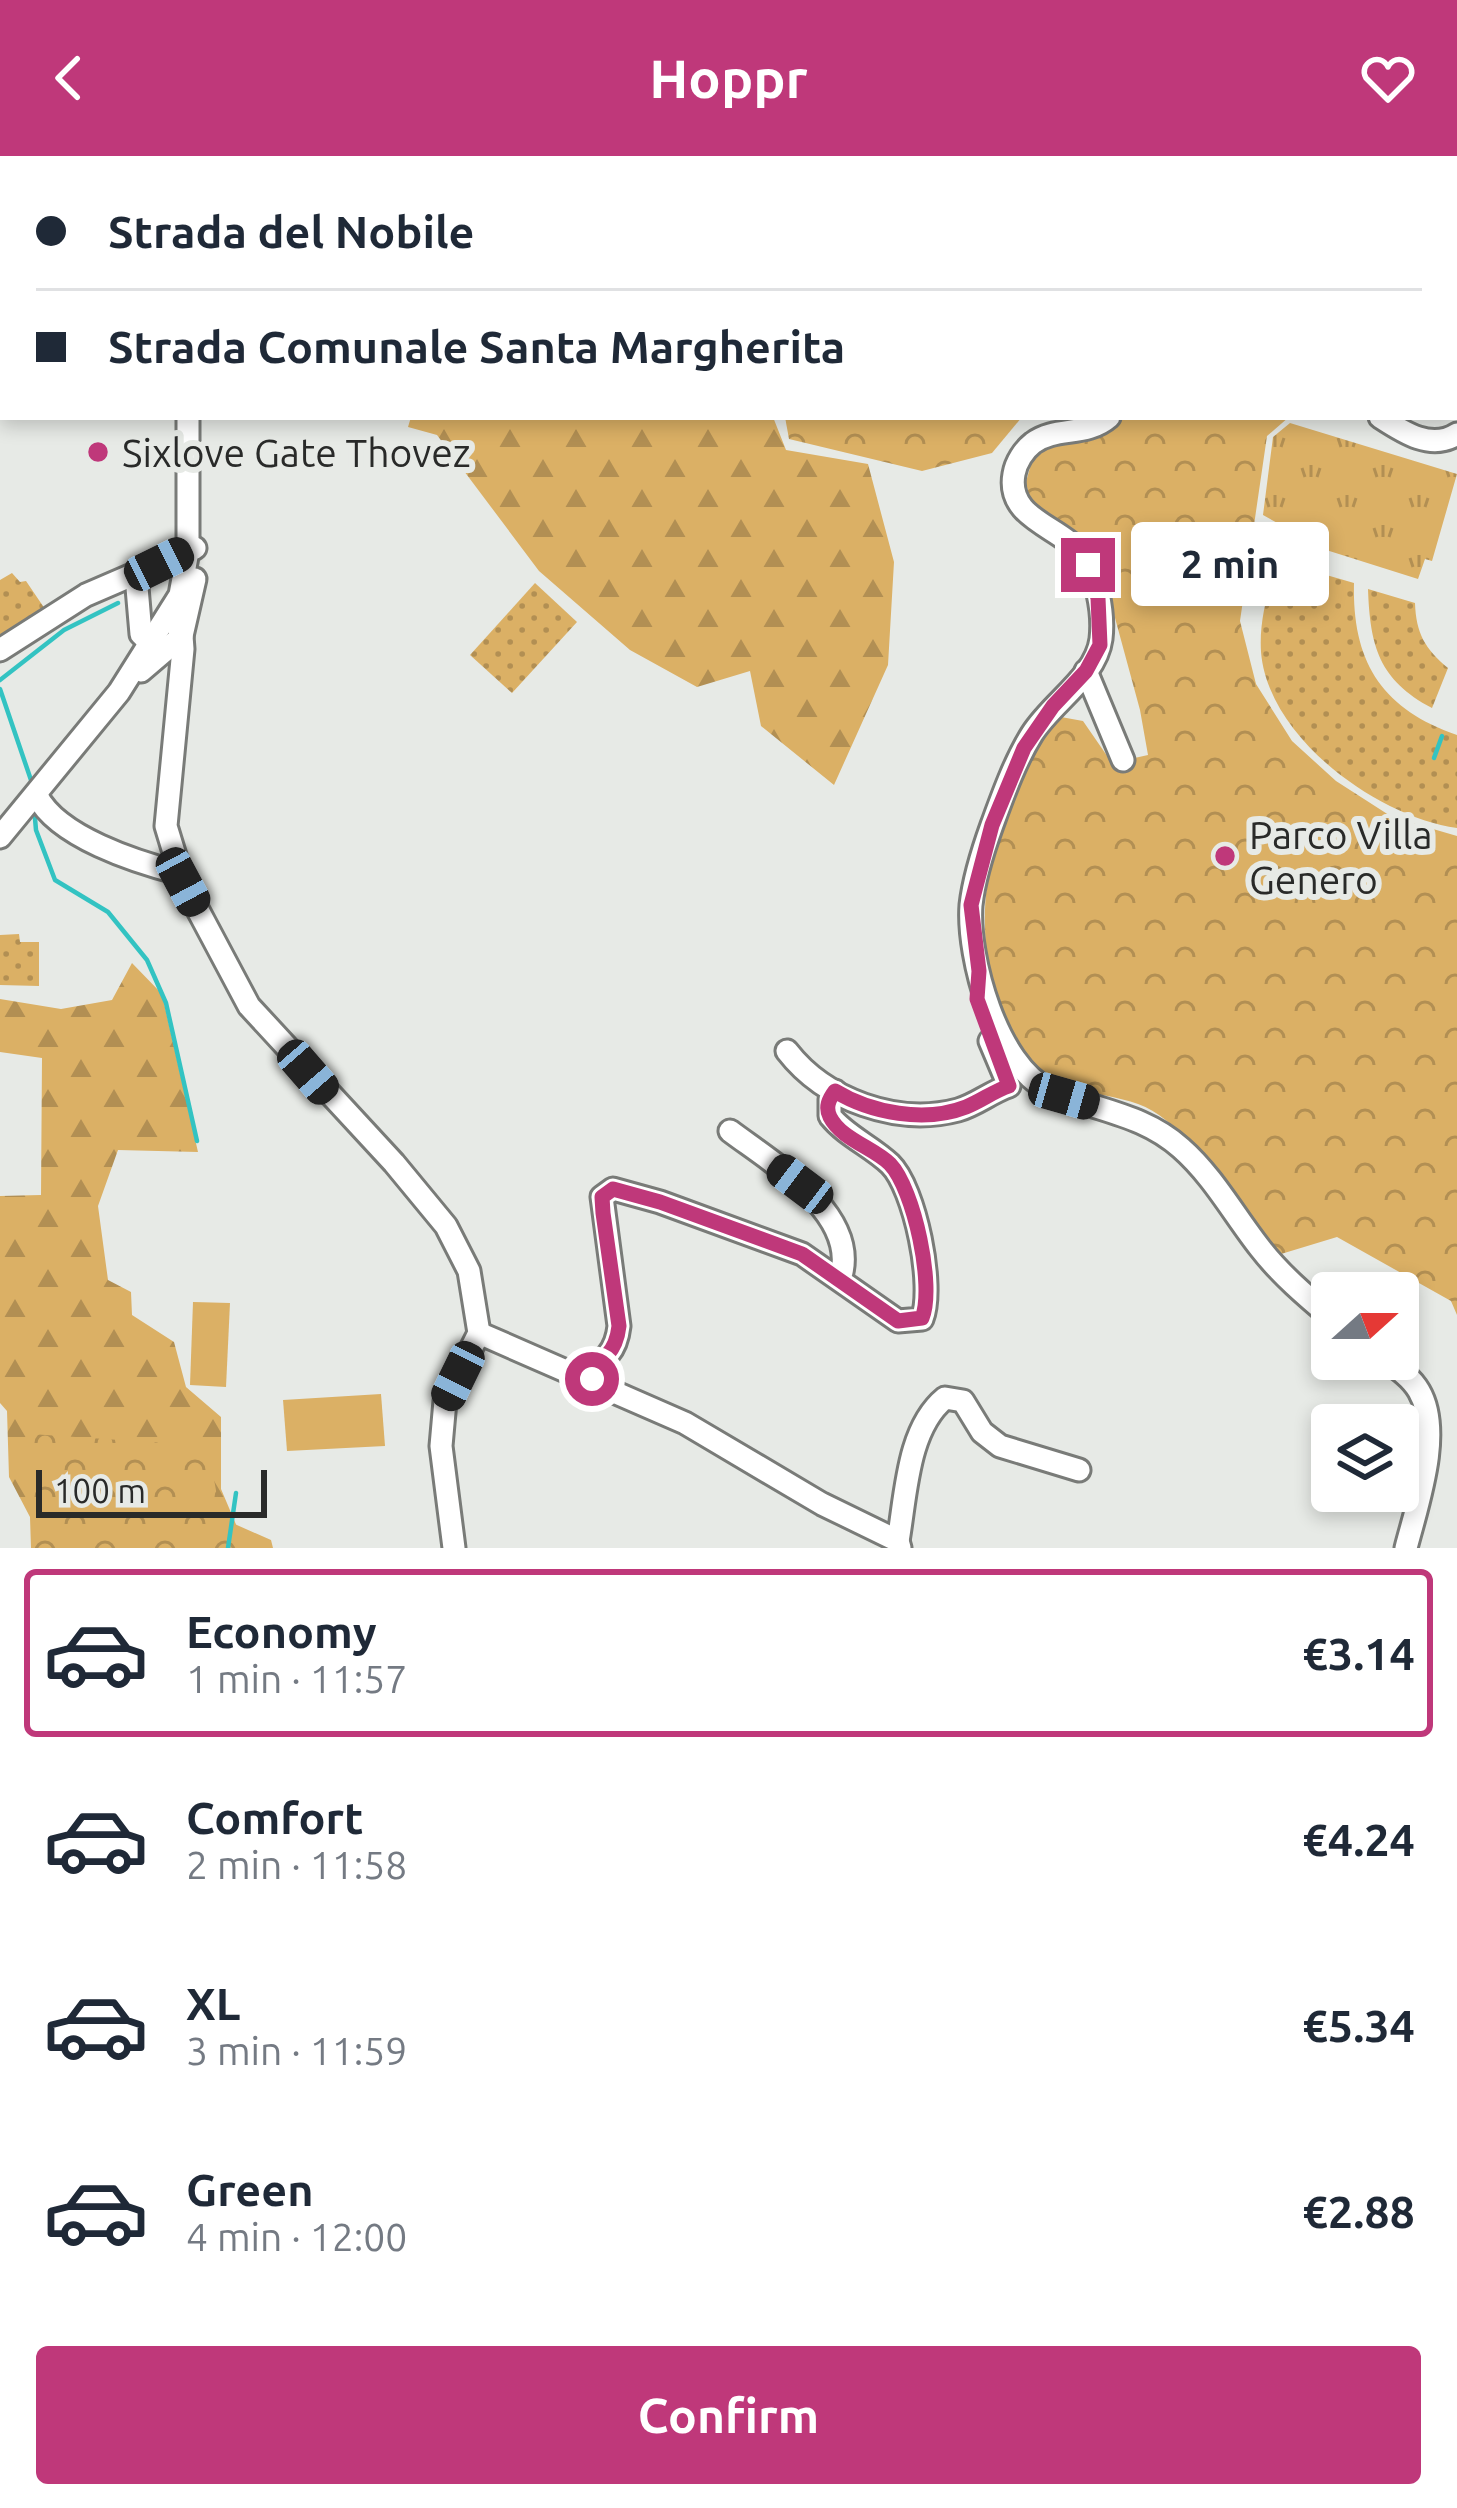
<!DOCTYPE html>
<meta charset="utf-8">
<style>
:root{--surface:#fff;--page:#f2f2f3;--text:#1f2937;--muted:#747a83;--line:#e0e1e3;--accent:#bf387a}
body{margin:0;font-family:Ubuntu,sans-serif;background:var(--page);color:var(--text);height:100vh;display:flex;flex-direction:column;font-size:45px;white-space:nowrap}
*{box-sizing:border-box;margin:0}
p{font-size:39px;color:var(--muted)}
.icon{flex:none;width:66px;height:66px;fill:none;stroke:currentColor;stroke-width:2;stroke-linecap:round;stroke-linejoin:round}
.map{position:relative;height:1392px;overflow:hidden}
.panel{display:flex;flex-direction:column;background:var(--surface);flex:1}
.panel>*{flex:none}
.banner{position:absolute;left:0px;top:0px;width:1458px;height:264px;box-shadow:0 6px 18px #0003;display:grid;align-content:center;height:264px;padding:0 36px;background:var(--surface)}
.needle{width:78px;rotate:69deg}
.buttons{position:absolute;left:1311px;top:1116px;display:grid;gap:24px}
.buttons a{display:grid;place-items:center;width:108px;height:108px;border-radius:12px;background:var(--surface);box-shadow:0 6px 18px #0003;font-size:60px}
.scale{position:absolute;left:36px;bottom:30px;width:231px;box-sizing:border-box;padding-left:12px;border:6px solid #292a29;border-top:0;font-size:33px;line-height:42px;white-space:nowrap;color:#292a29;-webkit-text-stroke:9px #e7eae6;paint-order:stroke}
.end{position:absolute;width:54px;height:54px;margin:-27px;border:15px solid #bf387a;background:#fff;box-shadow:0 0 0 6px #fff}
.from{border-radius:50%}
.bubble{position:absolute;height:84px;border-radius:12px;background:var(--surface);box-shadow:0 6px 18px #0003;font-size:39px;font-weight:700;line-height:84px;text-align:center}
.car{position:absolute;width:36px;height:72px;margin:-36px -18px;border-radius:15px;box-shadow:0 0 9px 3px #0007;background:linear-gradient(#222 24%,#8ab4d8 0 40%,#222 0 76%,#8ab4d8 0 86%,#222 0)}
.banner b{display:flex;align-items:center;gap:42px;height:114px;font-size:45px}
.banner b+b{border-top:3px solid var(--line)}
.banner i{width:30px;height:30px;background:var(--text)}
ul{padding:21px 0 0;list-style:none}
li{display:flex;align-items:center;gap:36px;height:168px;margin:0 24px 18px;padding:0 12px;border:6px solid transparent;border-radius:12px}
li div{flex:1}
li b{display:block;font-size:45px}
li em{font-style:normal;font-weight:700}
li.on{border-color:var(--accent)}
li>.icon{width:108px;height:108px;stroke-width:1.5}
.button{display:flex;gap:24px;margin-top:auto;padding:24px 36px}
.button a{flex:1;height:138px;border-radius:12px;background:var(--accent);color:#fff;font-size:48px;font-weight:700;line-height:138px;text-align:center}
header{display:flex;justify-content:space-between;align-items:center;height:156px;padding:0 36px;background:var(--accent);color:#fff;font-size:54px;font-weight:700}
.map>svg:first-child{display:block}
.grass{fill:url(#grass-tufts)}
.forest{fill:url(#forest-firs)}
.park{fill:url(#park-crowns)}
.garden{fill:url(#garden-dots)}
.pitch{fill:#dbb065}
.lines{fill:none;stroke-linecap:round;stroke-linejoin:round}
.stream{stroke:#33c3c2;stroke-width:4.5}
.minor-casing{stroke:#797b78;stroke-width:27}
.minor{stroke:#fff;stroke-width:21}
.route{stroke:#bf387a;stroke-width:15}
.poi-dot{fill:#bf387a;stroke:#e7eae6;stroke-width:4.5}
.labels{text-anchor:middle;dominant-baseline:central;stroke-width:12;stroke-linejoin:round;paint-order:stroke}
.poi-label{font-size:39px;fill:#292a29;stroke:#e7eae6;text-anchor:start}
</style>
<header><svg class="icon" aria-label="back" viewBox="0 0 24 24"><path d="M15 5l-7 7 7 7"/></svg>Hoppr<svg class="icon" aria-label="heart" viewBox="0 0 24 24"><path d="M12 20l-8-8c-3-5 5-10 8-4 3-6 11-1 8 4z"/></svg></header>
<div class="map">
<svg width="1457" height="1392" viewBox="0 0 1457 1392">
<defs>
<pattern id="grass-tufts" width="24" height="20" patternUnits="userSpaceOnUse" patternTransform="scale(3)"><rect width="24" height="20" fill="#dbb065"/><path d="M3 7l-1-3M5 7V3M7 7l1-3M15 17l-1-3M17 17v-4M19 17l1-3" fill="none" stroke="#b28f53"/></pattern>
<pattern id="forest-firs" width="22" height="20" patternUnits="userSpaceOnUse" patternTransform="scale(3)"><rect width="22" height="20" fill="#dbb065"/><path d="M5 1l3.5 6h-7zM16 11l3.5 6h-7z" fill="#b28f53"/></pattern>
<pattern id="park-crowns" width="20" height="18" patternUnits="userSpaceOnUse" patternTransform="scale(3)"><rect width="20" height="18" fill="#dbb065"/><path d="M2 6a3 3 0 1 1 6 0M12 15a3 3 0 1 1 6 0" fill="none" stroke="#b28f53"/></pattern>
<pattern id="garden-dots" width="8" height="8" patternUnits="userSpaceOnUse" patternTransform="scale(3)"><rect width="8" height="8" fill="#dbb065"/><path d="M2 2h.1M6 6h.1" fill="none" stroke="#b28f53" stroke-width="1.8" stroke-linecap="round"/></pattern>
</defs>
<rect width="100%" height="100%" fill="#e7eae6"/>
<polygon class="grass" points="1290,267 1457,318 1432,405 1425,403 1418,423 1285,381 1281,369 1263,359 1273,281"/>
<g class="forest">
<polygon points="411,261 773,261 786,294 868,308 894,406 888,509 834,629 761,570 750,515 697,531 630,494 539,415 437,279 408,271"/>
<polygon points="132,807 162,838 198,996 118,994 98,1050 108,1124 131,1136 132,1159 174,1186 186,1231 221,1261 221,1333 246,1392 31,1392 30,1361 9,1321 7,1255 0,1247 0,1040 41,1039 42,902 0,896 0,843 61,853 112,844"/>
</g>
<g class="park">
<polygon points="785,261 1022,261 992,297 922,315 789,283"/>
<path d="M1120,261h169l-22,19 -27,185 16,63 36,57 44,40 56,36 65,19v479l-6,-14 -114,-64 -56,17c-35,-40 -82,-110 -122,-139 -34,-25 -87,-16 -120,-43 -15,-12 -22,-30 -31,-46 -48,-97 -17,-230 53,-309l22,4 29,42 36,-8 -8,-45 -41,-151 -14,-22 -44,-24 -12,-16 -3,-15 5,-18 13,-16 53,-14z"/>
<polygon points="31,1278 208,1290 221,1362 271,1384 273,1392 31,1392"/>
</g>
<g class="garden">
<path d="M1278,405l76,22c-2,79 28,126 103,152v93c-79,-11 -189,-90 -196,-176 -2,-32 7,-62 17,-91z"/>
<polygon points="12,417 20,426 26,425 47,456 0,487 0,424"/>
<polygon points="535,427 577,466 512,537 470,499"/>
<path d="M1368,433l47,14c1,30 10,46 33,65l-16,40c-53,-28 -62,-62 -64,-119z"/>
<polygon points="19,778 20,786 39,786 39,830 0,829 0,779"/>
</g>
<g class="pitch">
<polygon points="193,1146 230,1147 226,1231 190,1229"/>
<polygon points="381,1238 385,1290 287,1295 283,1244"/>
</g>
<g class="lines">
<g class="stream">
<polyline points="0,524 64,474 118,447"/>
<polyline points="0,533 32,627"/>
<polyline points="1434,602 1442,580"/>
<polyline points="34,651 36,674 55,724 108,756 147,804 166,847 197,985"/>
<polyline points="228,1392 236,1337"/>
</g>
<g class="minor-casing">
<g id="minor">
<polyline points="65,0 65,3"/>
<polyline points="170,0 171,3"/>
<polyline points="213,0 213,3"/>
<polyline points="338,3 340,0"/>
<polyline points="1434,3 1436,0"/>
<polyline points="0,116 3,126"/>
<polyline points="1455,228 1457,230"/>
<path d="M1109,261c-23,20 -53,9 -76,26 -9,7 -17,19 -19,31 -8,44 44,52 66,78 17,21 24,61 21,87 -5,38 -49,63 -69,95 -17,27 -29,61 -40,91 -9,25 -18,53 -21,80 -4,52 26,161 78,185 46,21 93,23 132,58 32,28 53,67 79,100 20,26 47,49 72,70"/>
<path d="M1380,261c23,15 51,34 77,17"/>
<polyline points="136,420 141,478 152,489"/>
<polyline points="171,458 182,480 183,493 166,670 183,726 249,850 394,1007 446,1070 469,1115 479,1177 445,1245 441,1290 454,1392"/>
<polyline points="0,494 86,439 195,392"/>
<polyline points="141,515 182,480 195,423"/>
<polyline points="1086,515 1123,604"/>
<path d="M37,640c21,41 99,66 142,77"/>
<polyline points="0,681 119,536 180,439 188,395 188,261"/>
<path d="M787,895c38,49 110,75 171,59 18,-5 33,-18 51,-24l-19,-45"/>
<path d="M730,975c41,31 125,80 112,141l-6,3"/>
<polyline points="479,1177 685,1267 822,1348 898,1385 900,1392"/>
<path d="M1384,1203c13,9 27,18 35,32 24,41 -2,114 -13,157"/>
<path d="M581,1219c22,-14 35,-21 38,-49l-17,-129 11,-8 47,13 142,52 96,67 24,-2c13,-32 -7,-131 -32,-155 -19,-18 -44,-28 -60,-48v-17l5,-8"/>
<path d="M898,1385c8,-45 9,-112 47,-143l18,3 19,31 18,14 79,24"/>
</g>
</g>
<use href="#minor" class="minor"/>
</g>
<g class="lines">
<path class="route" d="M592,1223l-12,-4c23,-14 36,-22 39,-49l-16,-113 -1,-16 11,-8 47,13 142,52 96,67 24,-3c13,-31 -8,-129 -32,-154 -16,-16 -49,-25 -60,-47 -5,-10 -1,-18 5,-26 36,22 90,32 131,16 15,-6 28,-16 43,-21l-32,-87 2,-28 -8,-66 21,-80 32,-77 29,-42 33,-35 14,-26 -2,-47 -10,-33"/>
</g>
<g class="poi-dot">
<circle cx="98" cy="296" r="12"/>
<circle cx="1225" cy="700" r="12"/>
</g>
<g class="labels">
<g class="poi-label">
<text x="122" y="296">Sixlove Gate Thovez</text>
<text x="1249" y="678">Parco Villa<tspan x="1249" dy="45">Genero</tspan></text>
</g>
</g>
</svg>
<div class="buttons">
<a><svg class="needle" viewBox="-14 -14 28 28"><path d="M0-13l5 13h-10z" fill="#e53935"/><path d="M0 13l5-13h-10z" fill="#747a83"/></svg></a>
<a><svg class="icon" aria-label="layers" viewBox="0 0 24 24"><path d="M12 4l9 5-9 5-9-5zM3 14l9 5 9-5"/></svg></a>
</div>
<div class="scale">100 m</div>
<i class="end from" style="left:592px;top:1223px"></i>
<i class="end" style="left:1088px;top:409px"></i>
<div class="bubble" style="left:1131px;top:366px;width:198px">2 min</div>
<i class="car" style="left:159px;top:408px;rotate:64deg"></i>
<i class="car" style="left:183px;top:726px;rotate:152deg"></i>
<i class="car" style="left:308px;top:916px;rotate:139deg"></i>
<i class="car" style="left:1064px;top:940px;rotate:106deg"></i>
<i class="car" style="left:800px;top:1028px;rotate:307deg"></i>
<i class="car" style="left:458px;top:1220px;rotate:206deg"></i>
<div class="banner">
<b><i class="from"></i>Strada del Nobile</b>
<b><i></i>Strada Comunale Santa Margherita</b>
</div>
</div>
<section class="panel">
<ul>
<li class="on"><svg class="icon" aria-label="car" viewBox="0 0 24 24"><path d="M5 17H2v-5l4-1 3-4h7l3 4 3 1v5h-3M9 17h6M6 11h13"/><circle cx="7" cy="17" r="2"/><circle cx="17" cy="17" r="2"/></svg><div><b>Economy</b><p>1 min · 11:57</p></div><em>€3.14</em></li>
<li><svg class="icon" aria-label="car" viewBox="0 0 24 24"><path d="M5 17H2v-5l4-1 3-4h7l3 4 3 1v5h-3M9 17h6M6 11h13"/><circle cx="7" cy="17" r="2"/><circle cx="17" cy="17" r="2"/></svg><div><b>Comfort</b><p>2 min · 11:58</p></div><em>€4.24</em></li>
<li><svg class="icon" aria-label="car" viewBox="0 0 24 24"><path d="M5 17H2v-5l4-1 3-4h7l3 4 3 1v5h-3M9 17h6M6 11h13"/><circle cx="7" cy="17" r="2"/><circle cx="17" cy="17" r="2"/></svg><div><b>XL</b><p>3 min · 11:59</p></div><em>€5.34</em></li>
<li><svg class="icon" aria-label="car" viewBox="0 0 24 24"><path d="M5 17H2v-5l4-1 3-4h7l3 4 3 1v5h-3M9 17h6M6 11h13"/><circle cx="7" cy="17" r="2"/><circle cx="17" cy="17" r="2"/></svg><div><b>Green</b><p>4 min · 12:00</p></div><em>€2.88</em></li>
</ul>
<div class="button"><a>Confirm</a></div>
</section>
